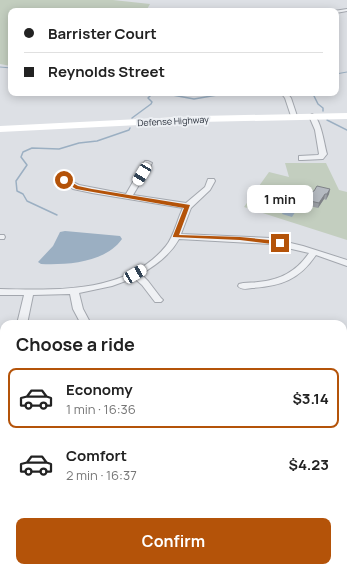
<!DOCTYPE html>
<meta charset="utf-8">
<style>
:root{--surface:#fff;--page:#f6f6f6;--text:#222;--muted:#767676;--line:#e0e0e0;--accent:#b45309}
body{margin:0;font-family:Manrope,sans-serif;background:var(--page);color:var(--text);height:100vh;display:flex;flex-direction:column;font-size:15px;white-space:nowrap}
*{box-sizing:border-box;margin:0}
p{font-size:13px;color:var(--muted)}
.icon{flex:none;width:22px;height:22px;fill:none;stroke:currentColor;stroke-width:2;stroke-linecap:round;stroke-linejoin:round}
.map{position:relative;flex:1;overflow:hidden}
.panel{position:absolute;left:0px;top:320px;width:347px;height:252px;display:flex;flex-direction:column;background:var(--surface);border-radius:12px 12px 0 0;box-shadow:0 2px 10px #0003}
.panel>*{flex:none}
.top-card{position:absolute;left:8px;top:8px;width:331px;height:88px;border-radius:8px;box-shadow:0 2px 10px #0003;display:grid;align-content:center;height:88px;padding:0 16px;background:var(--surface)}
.end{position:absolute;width:18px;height:18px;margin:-9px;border:5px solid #b45309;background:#fff;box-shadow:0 0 0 2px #fff}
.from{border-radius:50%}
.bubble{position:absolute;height:28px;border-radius:8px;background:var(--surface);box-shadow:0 2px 10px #0003;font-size:13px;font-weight:700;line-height:28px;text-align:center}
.car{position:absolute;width:12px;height:24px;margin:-12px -6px;border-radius:5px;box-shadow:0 0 3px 1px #0007;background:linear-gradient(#fff 24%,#345 0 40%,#fff 0 76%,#345 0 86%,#fff 0)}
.top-card b{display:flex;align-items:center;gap:14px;height:38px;font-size:15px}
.top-card b+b{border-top:1px solid var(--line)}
.top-card i{width:10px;height:10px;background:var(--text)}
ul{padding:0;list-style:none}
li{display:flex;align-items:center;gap:12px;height:60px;margin:0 8px 6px;padding:0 8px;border:2px solid transparent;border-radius:8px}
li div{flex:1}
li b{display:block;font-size:15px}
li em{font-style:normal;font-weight:700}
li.active{border-color:var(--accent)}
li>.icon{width:36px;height:36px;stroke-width:1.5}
h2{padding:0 16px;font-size:18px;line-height:48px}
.action{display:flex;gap:8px;margin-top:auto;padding:8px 16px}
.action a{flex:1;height:46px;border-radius:8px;background:var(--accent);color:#fff;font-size:16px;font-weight:700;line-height:46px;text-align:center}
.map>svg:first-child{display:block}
.green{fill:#c3cebf}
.water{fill:#9bafc2}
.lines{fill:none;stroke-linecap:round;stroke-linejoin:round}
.stream-far1{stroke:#9bafc2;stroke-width:1}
.stream{stroke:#9bafc2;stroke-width:1.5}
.street-casing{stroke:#a3a7ae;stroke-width:2}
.street{fill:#eff1f4;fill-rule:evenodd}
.secondary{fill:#fff;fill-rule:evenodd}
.wall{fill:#9ca0a6}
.shaded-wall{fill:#7f8287}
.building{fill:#b5bac1;stroke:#7f8287}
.route{fill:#b45309}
.labels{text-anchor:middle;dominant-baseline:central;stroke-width:4;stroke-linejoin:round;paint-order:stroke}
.far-street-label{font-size:9px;fill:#282f3a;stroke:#eceff3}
</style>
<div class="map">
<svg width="347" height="572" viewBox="0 0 347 572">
<rect width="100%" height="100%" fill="#dde0e5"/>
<g class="green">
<polygon points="0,0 113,0 150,4 146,11 11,11 11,66 0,64"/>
<polygon points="285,163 326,163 339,190 347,192 347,240 244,207 269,172 289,177"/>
</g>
<g class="water">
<polygon points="294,196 304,198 292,217 282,214 285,209 273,206 278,197 291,201"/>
<path d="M65,231l55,5 2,3c-17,24 -55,26 -81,25l-3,-2 15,-16 7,-14z"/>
<polygon points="56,568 123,568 124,571 54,572"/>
</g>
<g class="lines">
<g class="stream-far1">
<polyline points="0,67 11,68"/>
<polyline points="336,74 347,72"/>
<polyline points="163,93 172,95"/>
<polyline points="313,93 314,95"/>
<polyline points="150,95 154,93"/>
<polyline points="217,95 227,93"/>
</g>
<g class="stream">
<polyline points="167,94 194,99 223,94"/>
<polyline points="313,94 318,104 323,108 323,111"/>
<polyline points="132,118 151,104 152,102 148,98 152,94"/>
<polyline points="327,120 347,130"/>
<polyline points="57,215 27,201 23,194 17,191 16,181 27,165 21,157 23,152 32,148 59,149 79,143 97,141 129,130 130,128"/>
</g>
<g class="street-casing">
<g id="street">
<polygon points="347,9 347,11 336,13 336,11 334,11"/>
<polygon points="281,93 287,93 291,98 297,116 296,117 291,116 285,98"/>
<path d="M312,114c9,4 12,30 15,40l-4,5 -21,1h-3v-4l19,-1 1,-1 -4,-24 -6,-14z"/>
<path d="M145,161h3l4,2 -19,32 53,8 19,-16 3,-8h6l1,2 -5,9 -19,18 -10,26 89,4 33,8 44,14v6l-31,-11c-17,25 -35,31 -64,33 -5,1 -11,2 -14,-2l1,-2c6,-2 13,-1 19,-2 22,-2 38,-10 51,-29l-39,-9 -91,-5c-9,16 -23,26 -38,35l7,7 13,17 2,2 -2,2h-6l-13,-17 -8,-7 -22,8 -33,7 4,16 8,15h-10l-8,-15 -3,-15 -37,1 -6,29h-10l7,-29h-24v-6c55,1 127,5 166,-43 8,-10 11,-26 17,-38l-91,-15 -19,-4 -12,-9 4,-2 14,7 47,9z"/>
<polygon points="0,235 4,235 5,237 4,239 0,239"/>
<polygon points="343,347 347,348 347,356 343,355"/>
<polygon points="347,450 347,460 343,461 343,451"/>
<polygon points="4,506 4,516 0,517 0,507"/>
</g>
</g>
<use href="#street" class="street"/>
<polygon class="secondary" points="347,113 347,119 199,122 0,132 0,126 199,116"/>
</g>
<polygon class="wall" points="330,189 329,194 326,200 324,199 318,208 305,205 306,200 314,191"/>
<g class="shaded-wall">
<polygon points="330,189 329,194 326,200 327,194"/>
<polygon points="325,194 324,199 318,208 319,203"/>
</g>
<polygon class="building" points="317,186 330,189 327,194 325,194 319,203 306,200 311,192 314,191"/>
<polygon class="route" points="64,178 78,186 92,189 190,205 179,235 240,237 280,241 283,243 280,245 240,240 173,237 173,236 184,208 76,189 63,181 62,180"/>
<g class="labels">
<g class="far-street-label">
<text transform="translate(173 121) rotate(-3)">Defense Highway</text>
</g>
</g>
</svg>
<i class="end from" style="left:64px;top:180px"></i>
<i class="end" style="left:280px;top:243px"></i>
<div class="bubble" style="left:247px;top:185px;width:66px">1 min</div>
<i class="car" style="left:142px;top:174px;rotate:211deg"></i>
<i class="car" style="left:135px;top:274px;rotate:60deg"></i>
<div class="top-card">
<b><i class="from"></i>Barrister Court</b>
<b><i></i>Reynolds Street</b>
</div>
<section class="panel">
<h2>Choose a ride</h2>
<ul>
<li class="active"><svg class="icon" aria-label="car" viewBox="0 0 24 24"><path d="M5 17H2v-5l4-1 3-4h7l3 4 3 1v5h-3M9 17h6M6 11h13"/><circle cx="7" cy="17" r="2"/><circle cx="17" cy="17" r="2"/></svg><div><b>Economy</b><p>1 min · 16:36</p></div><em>$3.14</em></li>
<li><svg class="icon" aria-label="car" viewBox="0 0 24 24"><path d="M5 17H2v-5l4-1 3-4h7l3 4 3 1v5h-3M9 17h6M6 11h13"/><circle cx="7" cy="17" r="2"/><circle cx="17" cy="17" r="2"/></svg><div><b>Comfort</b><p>2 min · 16:37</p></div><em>$4.23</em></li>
</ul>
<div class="action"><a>Confirm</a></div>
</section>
</div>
